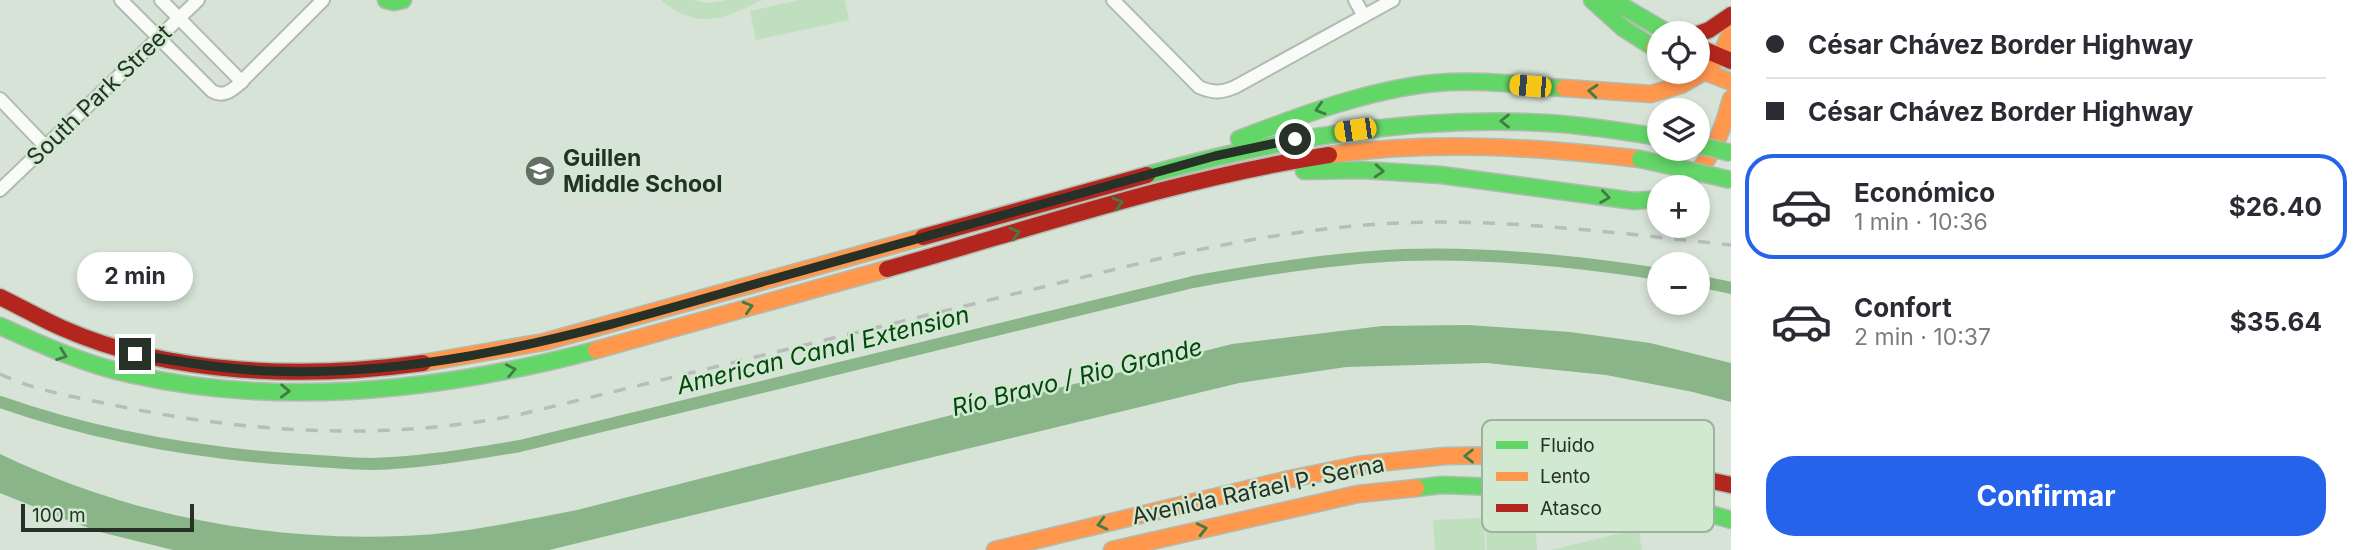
<!DOCTYPE html>
<html lang="es">
<meta charset="utf-8">
<style>
:root{--surface:#fff;--page:#f2f2f3;--text:#2b2b33;--muted:#7c7c81;--line:#e1e1e2;--accent:#2563eb}
body{margin:0;font-family:Inter,sans-serif;background:var(--page);color:var(--text);height:100vh;display:flex;flex-direction:column;font-size:26px;white-space:nowrap}
*{box-sizing:border-box;margin:0}
p{font-size:23px;color:var(--muted)}
.icon{flex:none;width:38px;height:38px;fill:none;stroke:currentColor;stroke-width:2;stroke-linecap:round;stroke-linejoin:round}
.map{position:relative;flex:1;overflow:hidden}
.details{display:flex;flex-direction:column;background:var(--surface);width:630px}
.details>*{flex:none}
.hud{display:grid;align-content:center;height:154px;padding:0 35px;background:var(--surface)}
.buttons{position:absolute;left:1647px;top:21px;display:grid;gap:14px}
.buttons a{display:grid;place-items:center;width:63px;height:63px;border-radius:50%;background:var(--surface);box-shadow:0 4px 10px #0003;font-size:35px}
.scale{position:absolute;left:21px;bottom:18px;width:173px;box-sizing:border-box;padding-left:7px;border:4px solid #273127;border-top:0;font-size:19px;line-height:24px;white-space:nowrap;color:#273127;-webkit-text-stroke:5px #d0e9d0;paint-order:stroke}
.end{position:absolute;width:32px;height:32px;margin:-16px;border:9px solid #273127;background:#fff;box-shadow:0 0 0 4px #fff}
.from{border-radius:50%}
.bubble{position:absolute;height:49px;border-radius:24px;background:var(--surface);box-shadow:0 4px 10px #0003;font-size:23px;font-weight:700;line-height:49px;text-align:center}
.car{position:absolute;width:21px;height:42px;margin:-21px -10px;border-radius:9px;box-shadow:0 0 5px 2px #0007;background:linear-gradient(#f5c518 24%,#345 0 40%,#f5c518 0 76%,#345 0 86%,#f5c518 0)}
.hud b{display:flex;align-items:center;gap:24px;height:66px;font-size:26px}
.hud b+b{border-top:2px solid var(--line)}
.hud i{width:18px;height:18px;background:var(--text)}
ul{padding:0;list-style:none}
li{display:flex;align-items:center;gap:21px;height:105px;margin:0 14px 10px;padding:0 21px;border:4px solid transparent;border-radius:28px}
li div{flex:1}
li b{display:block;font-size:26px}
li em{font-style:normal;font-weight:700}
li.current{border-color:var(--accent)}
li>.icon{width:63px;height:63px;stroke-width:1.5}
.cta{display:flex;gap:14px;margin-top:auto;padding:14px 35px}
.cta a{flex:1;height:80px;border-radius:28px;background:var(--accent);color:#fff;font-size:28px;font-weight:700;line-height:80px;text-align:center}
main{display:flex;flex:1;min-height:0}
.map>svg:first-child{display:block}
.green{fill:#c0dfbf}
.water{fill:#89b589}
.lines{fill:none;stroke-linecap:round;stroke-linejoin:round}
.canal{stroke:#89b589;stroke-width:12}
.street-casing{stroke:#b1bbb1;stroke-width:16}
.fast-casing{stroke:#b1bbb1;stroke-width:19}
.slow-casing{stroke:#b1bbb1;stroke-width:19}
.jam-casing{stroke:#b1bbb1;stroke-width:19}
.street{stroke:#f9fbf9;stroke-width:12}
.fast{stroke:#63d668;stroke-width:16}
.slow{stroke:#ff974d;stroke-width:16}
.jam{stroke:#b3261e;stroke-width:16}
.rail{stroke:#b9bcb9;stroke-width:3.5;stroke-dasharray:12 12;stroke-linecap:butt}
.fast-bridge-casing{stroke:#b1bbb1;stroke-width:19;stroke-linecap:butt}
.fast-bridge{stroke:#63d668;stroke-width:16}
.oneway{stroke:#427b44}
.route{stroke:#273127;stroke-width:9}
.labels{text-anchor:middle;dominant-baseline:central;stroke-width:5;stroke-linejoin:round;paint-order:stroke}
.street-label{font-size:23px;fill:#273127;stroke:#d0e9d0}
.poi-label{font-size:23px;font-weight:bold;fill:#273127;stroke:#d0e9d0;text-anchor:start}
.water-label{font-size:24px;font-style:italic;fill:#05460f;stroke:#d0e9d0}
.key{fill:#d0e9d0;stroke:#9db29d;stroke-width:2}
.key-label{font-size:19px;fill:#273127}
</style>
<main>
<div class="map">
<svg width="1731" height="550" viewBox="0 0 1731 550">
<rect width="100%" height="100%" fill="#d6e3d6"/>
<g class="green">
<path d="M661,0h30l18,3 18,-3h34c-36,20 -65,30 -100,0z"/>
<polygon points="800,0 845,0 849,20 756,40 750,11"/>
<polygon points="1484,518 1485,550 1435,550 1433,520"/>
<polygon points="1535,524 1537,550 1487,550 1486,527"/>
<polygon points="1634,530 1639,533 1642,550 1551,550"/>
</g>
<path class="water" d="M1468,325l102,7 80,11 81,20v39l-38,-10 -87,-17 -119,-12 -141,4 -107,16 -690,167h-376l-73,-18 -33,-12 -67,-27v-39c125,60 265,88 403,82 59,-2 117,-15 174,-26l655,-166 150,-18z"/>
<g class="lines">
<g class="canal">
<polyline points="1698,281 1731,288"/>
<path d="M0,402c97,34 200,52 303,58 22,1 46,4 69,4 49,-1 99,-10 148,-18l673,-164c70,-13 140,-24 211,-27 85,-3 171,6 255,19"/>
</g>
<g class="street-casing">
<g id="street">
<path d="M121,0l91,91c10,6 18,1 26,-6l85,-85"/>
<polyline points="161,0 242,82"/>
<path d="M1113,0l86,87c14,6 22,6 36,0l158,-87"/>
<polyline points="1355,0 1364,16"/>
<polyline points="0,99 46,147"/>
<polyline points="0,190 198,0"/>
</g>
</g>
<g class="fast-casing">
<g id="fast">
<polyline points="386,0 394,2 403,0"/>
<polyline points="1592,0 1623,28 1659,51"/>
<polyline points="1612,0 1668,33"/>
<path d="M1239,139c63,-24 128,-49 196,-56 43,-4 87,2 129,5"/>
<polyline points="1304,171 1362,170 1441,175 1634,201 1659,199"/>
<path d="M1147,175c130,-36 265,-60 401,-52 37,2 74,8 111,14"/>
<path d="M0,326c42,19 84,38 129,48 154,35 316,16 467,-24"/>
<polyline points="1416,488 1442,485 1577,490 1670,502 1731,520"/>
</g>
</g>
<g class="slow-casing">
<g id="slow">
<polyline points="1654,48 1659,58"/>
<polyline points="1698,69 1731,82"/>
<polyline points="1705,71 1721,54 1731,32"/>
<polyline points="1564,88 1651,94 1681,85 1705,71"/>
<path d="M1329,155c103,-15 208,-8 311,4"/>
<path d="M1684,187c26,-24 38,-54 47,-88"/>
<polyline points="596,350 887,269"/>
<polyline points="423,363 544,342 923,237"/>
<polyline points="995,550 1290,479 1358,465 1445,456 1528,455 1571,458"/>
<polyline points="1112,550 1358,494 1416,488"/>
</g>
</g>
<g class="jam-casing">
<g id="jam">
<polyline points="1698,34 1709,30 1731,15"/>
<polyline points="1698,47 1731,61"/>
<polyline points="923,237 1147,175"/>
<path d="M887,269c146,-41 292,-91 442,-114"/>
<path d="M0,297c21,10 41,22 62,31 108,48 245,51 361,35"/>
<polyline points="1571,458 1651,468 1731,485"/>
</g>
</g>
<use href="#street" class="street"/>
<use href="#fast" class="fast"/>
<use href="#slow" class="slow"/>
<use href="#jam" class="jam"/>
<path class="rail" d="M0,374c36,17 75,23 113,31 135,28 274,37 409,9l656,-160c86,-18 172,-32 260,-32 98,0 196,13 293,23"/>
<g class="fast-bridge-casing">
<g id="fast-bridge">
<polyline points="1698,145 1731,153"/>
<polyline points="1640,159 1731,180"/>
</g>
</g>
<use href="#fast-bridge" class="fast-bridge"/>
</g>
<defs><path id="oneway-chevron" d="M-2-3.5L2.5 0L-2 3.5" fill="none" stroke-width="1.6" stroke-linecap="round" stroke-linejoin="round" transform="scale(1.75)"/></defs>
<g class="oneway">
<use href="#oneway-chevron" transform="translate(1593 91) rotate(-175)"/>
<use href="#oneway-chevron" transform="translate(1320 109) rotate(164)"/>
<use href="#oneway-chevron" transform="translate(1505 121) rotate(-180)"/>
<use href="#oneway-chevron" transform="translate(1379 171) rotate(4)"/>
<use href="#oneway-chevron" transform="translate(1605 197) rotate(8)"/>
<use href="#oneway-chevron" transform="translate(1118 203) rotate(-16)"/>
<use href="#oneway-chevron" transform="translate(1015 233) rotate(-16)"/>
<use href="#oneway-chevron" transform="translate(748 307) rotate(-16)"/>
<use href="#oneway-chevron" transform="translate(62 355) rotate(20)"/>
<use href="#oneway-chevron" transform="translate(511 370) rotate(-11)"/>
<use href="#oneway-chevron" transform="translate(285 391) rotate(1)"/>
<use href="#oneway-chevron" transform="translate(1469 456) rotate(180)"/>
<use href="#oneway-chevron" transform="translate(1102 524) rotate(166)"/>
<use href="#oneway-chevron" transform="translate(1202 529) rotate(-13)"/>
</g>
<g class="lines">
<path class="route" d="M135,354c44,8 88,15 132,17 177,8 345,-47 513,-94 145,-40 290,-80 435,-121l80,-17"/>
</g>
<defs>
<g id="school-disc" transform="scale(1.575)"><circle r="9.5" fill="#646f64" stroke="#d0e9d0"/><path d="M0-5L7-2L0 1L-7-2ZM-4 1L0 2.5L4 1V4Q0 6-4 4Z" fill="#fff"/></g>
</defs>
<g fill-rule="evenodd">
<use href="#school-disc" x="540" y="171"/>
</g>
<g class="labels">
<g class="street-label">
<text transform="translate(99 95) rotate(-44)">South Park Street</text>
<text transform="translate(1258 490) rotate(-12)">Avenida Rafael P. Serna</text>
</g>
<g class="poi-label">
<text x="563" y="158">Guillen<tspan x="563" dy="26">Middle School</tspan></text>
</g>
<g class="water-label">
<text transform="translate(823 350) rotate(-14)">American Canal Extension</text>
<text transform="translate(1077 377) rotate(-14)">Río Bravo / Rio Grande</text>
</g>
</g>
<rect x="1482" y="420" width="232" height="112" rx="10" class="key"/>
<rect x="1496" y="441" width="32" height="8" fill="#63d668"/>
<rect x="1496" y="472" width="32" height="9" fill="#ff974d"/>
<rect x="1496" y="504" width="32" height="8" fill="#b3261e"/>
<g class="key-label">
<text x="1540" y="452">Fluido</text>
<text x="1540" y="483">Lento</text>
<text x="1540" y="515">Atasco</text>
</g>
</svg>
<div class="buttons">
<a><svg class="icon" aria-label="locate" viewBox="0 0 24 24"><circle cx="12" cy="12" r="6"/><path d="M12 2v4M12 18v4M2 12h4M18 12h4"/></svg></a>
<a><svg class="icon" aria-label="layers" viewBox="0 0 24 24"><path d="M12 4l9 5-9 5-9-5zM3 14l9 5 9-5"/></svg></a>
<a>+</a>
<a>−</a>
</div>
<div class="scale">100 m</div>
<i class="end from" style="left:1295px;top:139px"></i>
<i class="end" style="left:135px;top:354px"></i>
<div class="bubble" style="left:77px;top:252px;width:116px">2 min</div>
<i class="car" style="left:1530px;top:86px;rotate:275deg"></i>
<i class="car" style="left:1355px;top:130px;rotate:262deg"></i>
</div>
<section class="details">
<div class="hud">
<b><i class="from"></i>César Chávez Border Highway</b>
<b><i></i>César Chávez Border Highway</b>
</div>
<ul>
<li class="current"><svg class="icon" aria-label="car" viewBox="0 0 24 24"><path d="M5 17H2v-5l4-1 3-4h7l3 4 3 1v5h-3M9 17h6M6 11h13"/><circle cx="7" cy="17" r="2"/><circle cx="17" cy="17" r="2"/></svg><div><b>Económico</b><p>1 min · 10:36</p></div><em>$26.40</em></li>
<li><svg class="icon" aria-label="car" viewBox="0 0 24 24"><path d="M5 17H2v-5l4-1 3-4h7l3 4 3 1v5h-3M9 17h6M6 11h13"/><circle cx="7" cy="17" r="2"/><circle cx="17" cy="17" r="2"/></svg><div><b>Confort</b><p>2 min · 10:37</p></div><em>$35.64</em></li>
</ul>
<div class="cta"><a>Confirmar</a></div>
</section>
</main>
